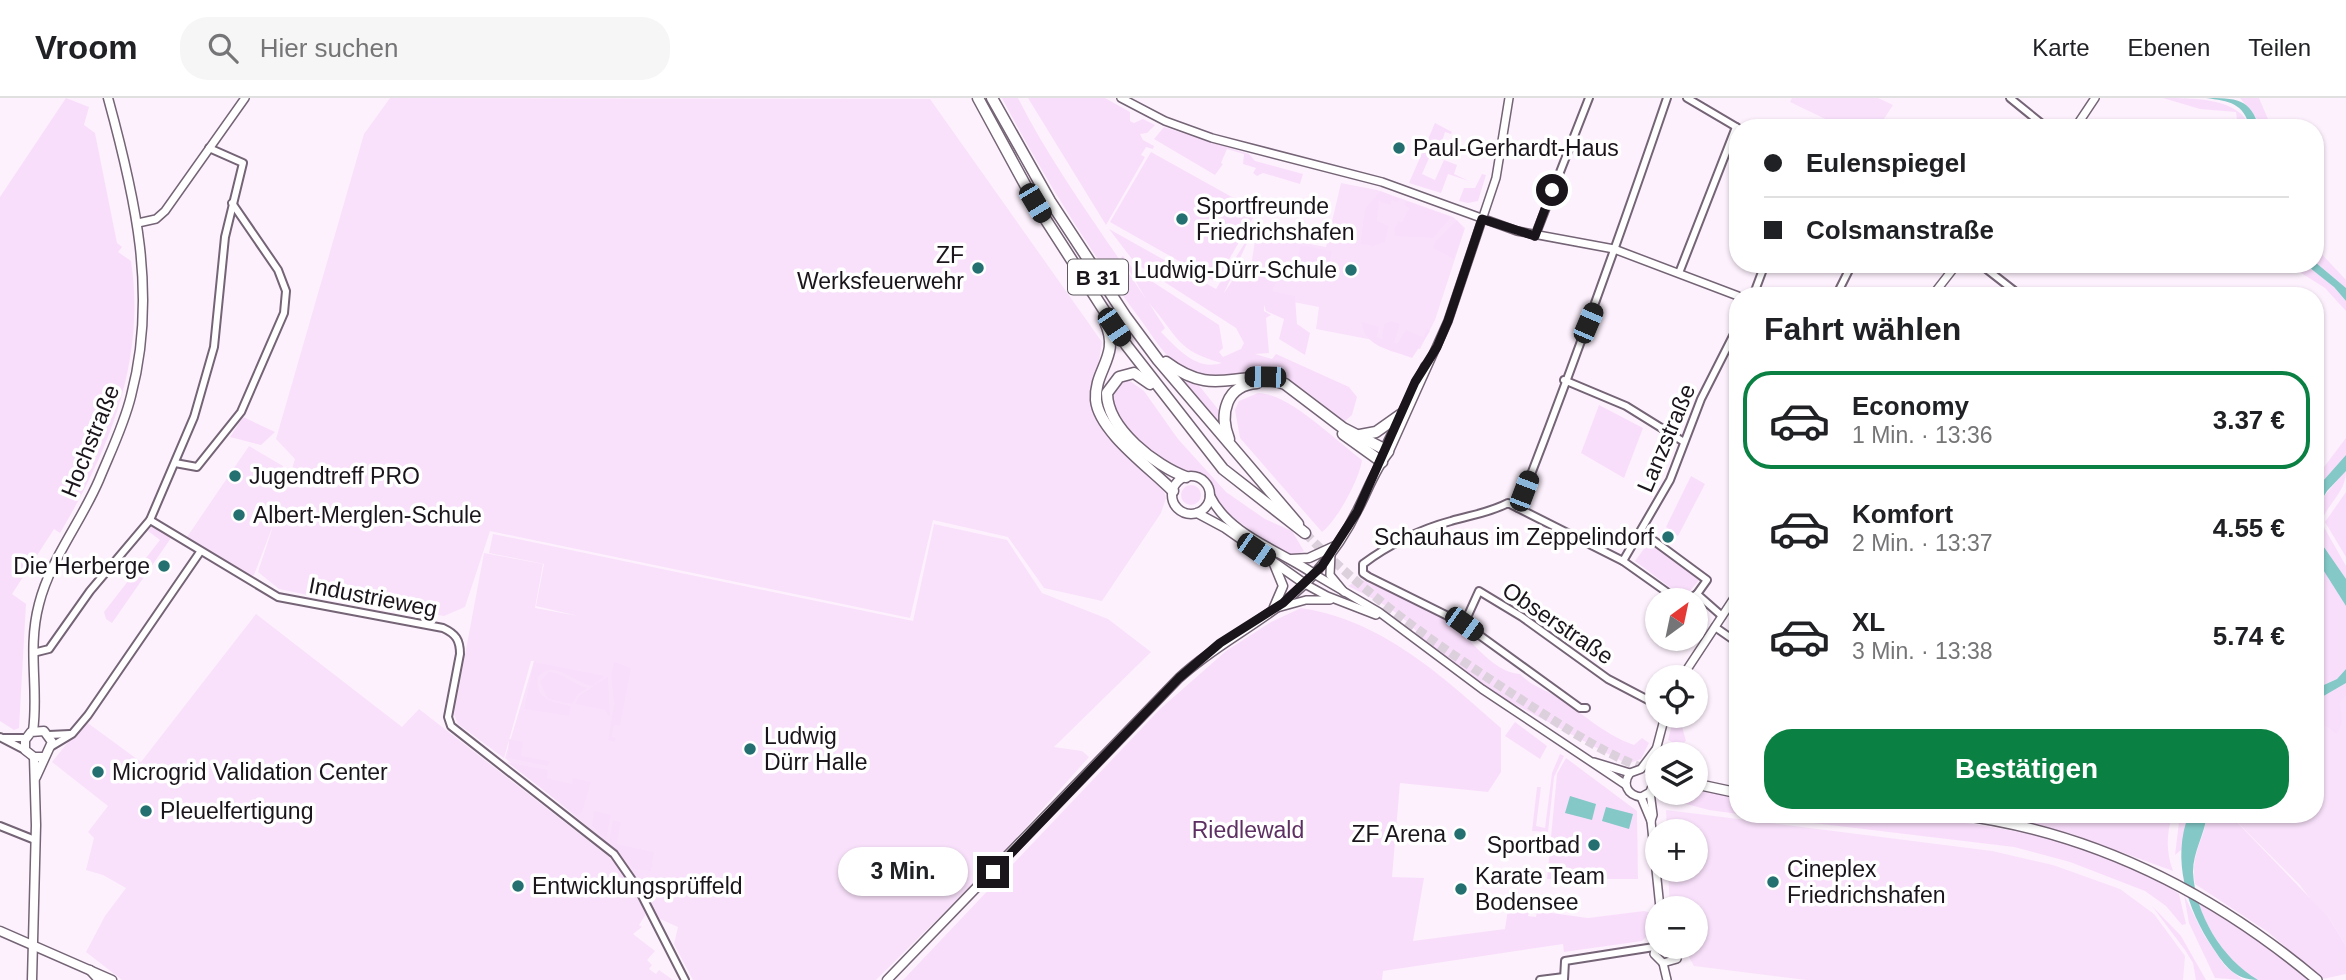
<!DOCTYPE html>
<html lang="de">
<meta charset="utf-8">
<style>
:root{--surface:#fff;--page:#f6f6f6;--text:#202124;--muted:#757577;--line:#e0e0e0;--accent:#0b8043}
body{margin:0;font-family:Arial,sans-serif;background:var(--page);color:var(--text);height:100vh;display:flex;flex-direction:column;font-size:26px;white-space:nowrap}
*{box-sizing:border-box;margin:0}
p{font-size:23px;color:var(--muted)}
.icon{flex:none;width:38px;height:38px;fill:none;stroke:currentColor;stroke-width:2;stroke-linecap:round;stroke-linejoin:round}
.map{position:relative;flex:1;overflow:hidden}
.sheet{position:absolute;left:1729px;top:189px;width:595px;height:536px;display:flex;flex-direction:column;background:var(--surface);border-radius:28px;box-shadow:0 2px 5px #0004}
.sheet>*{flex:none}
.hud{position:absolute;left:1729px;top:21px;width:595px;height:154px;border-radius:28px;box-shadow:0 2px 5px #0004;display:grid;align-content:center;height:154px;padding:0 35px;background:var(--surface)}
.needle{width:46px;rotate:33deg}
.fabs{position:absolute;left:1645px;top:490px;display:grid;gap:14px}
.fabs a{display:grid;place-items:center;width:63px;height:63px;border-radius:50%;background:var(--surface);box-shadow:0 2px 5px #0004;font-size:35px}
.end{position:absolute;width:32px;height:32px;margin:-16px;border:9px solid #1a141b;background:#fff;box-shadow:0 0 0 4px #fff}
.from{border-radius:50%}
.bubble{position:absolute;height:49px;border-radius:24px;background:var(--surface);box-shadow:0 2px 5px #0004;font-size:23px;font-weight:600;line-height:49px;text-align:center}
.car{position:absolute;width:21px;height:42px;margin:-21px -10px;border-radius:9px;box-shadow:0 0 5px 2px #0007;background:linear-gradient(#222 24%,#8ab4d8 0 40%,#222 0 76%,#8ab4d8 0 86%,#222 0)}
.hud b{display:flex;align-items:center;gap:24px;height:66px;font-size:26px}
.hud b+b{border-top:2px solid var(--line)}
.hud i{width:18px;height:18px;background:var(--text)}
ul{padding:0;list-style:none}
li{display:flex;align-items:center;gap:21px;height:98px;margin:0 14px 10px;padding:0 21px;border:4px solid transparent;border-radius:28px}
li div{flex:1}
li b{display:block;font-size:26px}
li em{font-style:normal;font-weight:600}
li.selected{border-color:var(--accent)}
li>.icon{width:63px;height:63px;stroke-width:1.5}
h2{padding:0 35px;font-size:32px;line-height:84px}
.primary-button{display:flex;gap:14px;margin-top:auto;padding:14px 35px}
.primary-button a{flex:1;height:80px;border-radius:28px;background:var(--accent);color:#fff;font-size:28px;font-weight:600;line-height:80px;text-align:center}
header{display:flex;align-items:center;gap:42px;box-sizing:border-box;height:98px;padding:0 35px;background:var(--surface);border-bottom:2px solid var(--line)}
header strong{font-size:33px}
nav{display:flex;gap:38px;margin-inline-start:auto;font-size:24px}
.search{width:490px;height:63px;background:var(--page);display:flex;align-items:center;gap:18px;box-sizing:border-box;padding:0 24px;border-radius:28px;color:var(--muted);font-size:26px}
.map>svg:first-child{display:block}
.built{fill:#f9e1fb}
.green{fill:#f9defb;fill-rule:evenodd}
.water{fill:#84c8c8}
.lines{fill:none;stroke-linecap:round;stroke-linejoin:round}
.primary-tunnel{stroke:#dbd0db;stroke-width:9;stroke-dasharray:9 4.5;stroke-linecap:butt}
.minor-casing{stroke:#746475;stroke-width:10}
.tertiary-casing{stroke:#746475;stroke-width:10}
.secondary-casing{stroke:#746475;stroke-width:11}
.primary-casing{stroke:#746475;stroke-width:12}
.trunk-casing{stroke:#746475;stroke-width:13}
.minor{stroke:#fff;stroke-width:6}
.tertiary{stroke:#fff;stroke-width:7}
.secondary{stroke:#fff;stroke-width:8}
.primary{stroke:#fff;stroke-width:9}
.trunk{stroke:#fff;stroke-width:10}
.route{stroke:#1a141b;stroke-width:9}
.poi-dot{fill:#246f70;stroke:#fff;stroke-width:2.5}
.labels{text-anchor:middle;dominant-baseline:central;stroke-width:7;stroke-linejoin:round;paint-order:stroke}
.shield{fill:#fff;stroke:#5f5a5f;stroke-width:2}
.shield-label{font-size:21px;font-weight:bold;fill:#1a141b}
.poi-label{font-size:23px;fill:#1a141b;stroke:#fff;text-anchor:start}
.street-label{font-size:23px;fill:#1a141b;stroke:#fff}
.park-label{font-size:23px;fill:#5d2f62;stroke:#fff}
</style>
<header>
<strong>Vroom</strong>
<div class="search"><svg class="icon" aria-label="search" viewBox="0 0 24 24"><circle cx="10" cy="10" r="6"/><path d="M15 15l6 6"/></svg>Hier suchen</div>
<nav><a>Karte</a><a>Ebenen</a><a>Teilen</a></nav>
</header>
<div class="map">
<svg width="2346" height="882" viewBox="0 0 2346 882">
<rect width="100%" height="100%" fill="#fdf1fd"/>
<g class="built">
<polygon points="390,0 930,1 1102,244 1095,287 1102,325 1143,372 1163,389 1166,400 1161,415 1102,503 1044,490 1008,439 933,422 910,520 490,433 465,509 444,518 360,503 349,490 336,491 332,502 279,491 258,474 275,422 254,477 248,479 187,439 249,348 283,368 285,393 295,361 276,341 364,36"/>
<polygon points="1792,0 1878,0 1893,7 1878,30 1844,30 1790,4"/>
<polygon points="1341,85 1377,92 1453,119 1465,130 1435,222 1420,251 1316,231 1319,209 1247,195 1256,136 1326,149"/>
<polygon points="934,426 1007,442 1042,495 1108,521 1151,554 1054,649 1082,653 1089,659 992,767 876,882 693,882 674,846 678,829 658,820 636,781 610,747 505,660 534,563 531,563 504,660 458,626 454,616 484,455 543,466 535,510 578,518 536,508 544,466 489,455 493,436 913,523"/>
<polygon points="256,516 402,629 419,611 608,758 628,779 646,816 639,827 642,829 633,836 655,853 647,862 652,867 649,871 656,876 659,872 673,882 122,882 86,854 105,818 126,790 103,777 86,772 94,740 88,734 108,708 52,664 85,623 141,664"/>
<polygon points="2346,596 2346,848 2329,820 2322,816 2299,786 2229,716 2315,716 2315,612"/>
<polygon points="1666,712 1992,753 2053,767 2120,791 2154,816 2185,858 2183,882 1806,882 1694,868 1683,849 1696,849 1696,810 1670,810 1668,772 1696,772 1696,733 1667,733"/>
</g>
<g class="green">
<path d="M66,0l23,9 -5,18 11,8 22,110 5,4 -4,5 13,9c15,98 -21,188 -71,272l-6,-4 -42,65 14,10 -7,124 -5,2 -14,-9v-524z"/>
<path d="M1002,0h16c36,71 84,134 128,201l-25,-42 2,-1 10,13 86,56 4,23 -4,4 4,5 18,-8 3,-6 -8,-15 -101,-65 -26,-34 107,60 37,-59 -29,63 17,-25 36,13 -5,10 23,5 2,28 13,9 -5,22 -26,-16 5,-20 -18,-8 -2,-6v6l7,4 -5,3 3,35 -14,1 17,5 4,-5 73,33 8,10 -5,18 -8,7c-24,-19 -53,-49 -85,-50 -26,-1 -49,9 -74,-3 -17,-7 -31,-31 -42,-46 -53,-71 -100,-147 -141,-225zM1149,205c29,33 27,48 73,60 -26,8 -44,-14 -61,-31l4,-4z"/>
<polygon points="1028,0 1105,0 1130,14 1130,23 1134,25 1143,21 1155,27 1147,35 1140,36 1143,42 1154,48 1153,51 1146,49 1141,57 1145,59 1106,127"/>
<path d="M2163,0c31,0 78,0 87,30h-12l-2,-16 -36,-3z"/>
<polygon points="2240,0 2259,0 2268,21 2268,30 2259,30 2257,21"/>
<polygon points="1435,25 1452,34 1451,36 1445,34 1442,43 1437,42 1422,76 1435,82 1444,62 1457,67 1454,76 1469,83 1448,76 1441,95 1409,85"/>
<polygon points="1164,29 1249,56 1255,63 1303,76 1300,86 1263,75 1257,78 1253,75 1256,70 1243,66 1244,56 1227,51 1221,65 1223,66 1215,77 1154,41"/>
<polygon points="1151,54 1257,113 1216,184 1110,124"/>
<polygon points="1482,76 1486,77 1478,103 1468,105 1459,103 1464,90 1475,90"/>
<polygon points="1380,93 1400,101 1397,104 1392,102 1390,107 1379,103 1377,123 1389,128 1385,144 1373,148 1360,146 1365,111"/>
<polygon points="1406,103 1451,119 1433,140 1395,138 1394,131 1398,123 1402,124 1409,110 1404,107"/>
<polygon points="1457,122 1464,132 1454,161 1433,150 1435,144"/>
<polygon points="1300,147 1332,153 1329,167 1298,161"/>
<polygon points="2315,149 2346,182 2346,190 2315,164"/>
<path d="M2287,166c27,0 42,17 59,37v10l-21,-23z"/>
<path d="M1391,223l9,3 -6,18 3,2 9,-14 17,7 4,-8 3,2 -18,27c-20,-8 -49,-11 -50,-36l17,5 -2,10 5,2 2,-15z"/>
<path d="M1127,281l17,12 34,48 48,53 39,27 27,12 12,20 -8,4 -22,-7 -44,-33 -12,-13 -11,-25c-10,-6 -21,-4 -32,-9 -30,-14 -49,-39 -64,-68l3,-12z"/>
<polygon points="1184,282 1197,285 1221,315 1220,327"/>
<path d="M1258,295c31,0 78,48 104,67 -2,18 -25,61 -40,72l-82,-94 -5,-28 4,-9z"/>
<polygon points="1599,307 1643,330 1624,380 1581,355"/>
<polygon points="243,319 275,334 261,347 230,339"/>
<polygon points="2346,340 2346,357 2315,392 2315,381"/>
<path d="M2346,373c0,21 -18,32 -25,51l25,44v13c-35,-51 -47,-59 0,-108z"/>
<polygon points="1691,378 1705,386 1678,438 1666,429"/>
<circle cx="1191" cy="397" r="10"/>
<polygon points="2346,394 2346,459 2325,424"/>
<polygon points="152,428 171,440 112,525 106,521 104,514 160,442 148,433"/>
<polygon points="1649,444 1700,481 1684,500 1635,463"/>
<polygon points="2315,459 2346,508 2346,571 2337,581 2315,591"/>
<path d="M1360,481c28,13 60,24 85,40 24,15 45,53 75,55 10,10 16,12 28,18 30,16 52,41 86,53l8,-7 7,5 -8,16 -14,5 -124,-66 -87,-63 1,-3c-20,-23 -42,-32 -69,-46z"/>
<path d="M1301,510c81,12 141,68 200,120v44l-13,20 -88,-9 -8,94 32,1 -11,63 92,-12 3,-20 21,3 -1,4 8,1 1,-6 51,7 56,-7 7,2 3,16 -12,12 -78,11 -1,-8 -180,27 -1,9h-479l257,-271 66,-58 45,-29z"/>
<path d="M534,564l71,14 -13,10c-19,-3 -38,-28 -54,-9 -4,23 16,25 33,29l-2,10 -45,-7z"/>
<polygon points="614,564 631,570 620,628 614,627 612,639 616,640 615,644 608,642 614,606 611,576"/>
<path d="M548,574c15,0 25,13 40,16l-10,6 -6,10 -24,-5 -8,-17z"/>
<polygon points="608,578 610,619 605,612 575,606 579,598"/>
<polygon points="2346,585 2346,597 2340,604 2342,625 2337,636 2315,620 2315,603"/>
<polygon points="1674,618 1679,618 1686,643 1679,648 1668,642"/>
<polygon points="1515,624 1547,648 1540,661 1505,638"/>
<polygon points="509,641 523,644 521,658 550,663 548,668 508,660"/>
<polygon points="1560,656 1564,658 1554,679 1548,734 1532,733 1537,689 1541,689 1536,728 1545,730 1552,675"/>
<polygon points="1566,660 1637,713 1638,781 1547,781 1557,676"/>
<polygon points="507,664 548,672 547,680 572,686 573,680 591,684 582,715 576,717"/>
<polygon points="1696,692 1738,699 1738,716 1709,712 1663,700 1663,695 1696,695"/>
<polygon points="594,713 611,717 606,741 592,728"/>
<path d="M1739,716c119,0 223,-2 339,33 35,11 71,25 101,47l7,30 -4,1 -16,-19 -21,-15 -75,-29 -56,-15z"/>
<path d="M1985,716h188c-7,19 -7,38 0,57l-104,-38z"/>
<polygon points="2180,716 2189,716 2181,752 2175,757"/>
<path d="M2207,716h22l100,104 17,28v28l-23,5 -55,-47 -73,-48c-5,-32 10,-44 12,-70z"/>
<polygon points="613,722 621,724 617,746 654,754 651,773 634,771 609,743"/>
<polygon points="2184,797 2204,837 2225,868 2243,882 2215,880 2189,825"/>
<path d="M2199,805l61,39 48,38c-15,0 -35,0 -50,0 -22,-6 -55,-55 -59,-77z"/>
<polygon points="2152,808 2181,838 2206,882 2196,882 2193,865 2185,852"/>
</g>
<g class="water">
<path d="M2206,0c29,0 45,0 53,30h-9c-6,-25 -21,-27 -44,-30z"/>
<polygon points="2315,164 2346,190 2346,203 2334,189 2305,166 2315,166"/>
<polygon points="2346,357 2346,373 2327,393 2315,413 2315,392"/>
<polygon points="2315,436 2346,481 2346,508 2315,459"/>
<polygon points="2346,571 2346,585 2315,603 2315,591 2337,581"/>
<polygon points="1570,698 1596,706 1592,722 1565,715"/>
<polygon points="1606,709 1633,716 1629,731 1602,723"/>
<path d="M2189,716h18c-2,20 -14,37 -14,58 2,42 29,87 65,108 -23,0 -33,-14 -45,-32 -26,-39 -42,-89 -24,-134z"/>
</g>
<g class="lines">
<path class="primary-tunnel" d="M1305,435c65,67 142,119 220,169 42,27 85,56 132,71"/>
<g class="minor-casing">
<g id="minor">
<polyline points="1687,0 1738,30"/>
<polyline points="2010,0 2047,30"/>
<polyline points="1904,27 1905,30"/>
<polyline points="1535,138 1589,0"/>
<polyline points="1980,166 2021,198"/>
<polyline points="1679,175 1736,29"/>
<polyline points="1753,198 1765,166"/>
<polyline points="1836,198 1852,166"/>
<polyline points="1564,282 1626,308 1684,344"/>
<polyline points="175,365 197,369 241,314 284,215 286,193 278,172 232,105"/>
<path d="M1518,410c53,-136 102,-272 149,-410"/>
<path d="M150,422l128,77 165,31c13,6 17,12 17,26l-12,63 3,9 163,128 25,36 46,90"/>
<polyline points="1642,434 1707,482 1697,496 1722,518"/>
<polyline points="1623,463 1670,382 1701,301 1738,228"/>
<polyline points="1688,502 1697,496"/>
<polyline points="1464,526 1479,493 1522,519 1608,581 1650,603"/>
<polyline points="1715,529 1738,545"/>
<polyline points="33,555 49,551 90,493 150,422 194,319 214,249 225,139 243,65 209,50"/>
<path d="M1586,610h-6l-116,-84 -95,-47 -6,-4v-9c25,-19 58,-35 88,-43 20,-6 38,-8 57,-18l115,58 55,39"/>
<polyline points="49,637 70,636"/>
<polyline points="0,639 25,652"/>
<polyline points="4,640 26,640"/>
<polyline points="52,648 72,636 88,617 200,454"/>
<polyline points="0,728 35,742"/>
<polyline points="1540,882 1564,879"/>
<polyline points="1564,882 1565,863 1654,849"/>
</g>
</g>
<g class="tertiary-casing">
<g id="tertiary">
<polyline points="1121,0 1165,23 1212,40 1382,84 1517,133 1614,151 1738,198"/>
<polyline points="2075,30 2095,0"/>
<polyline points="138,125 156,121 165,113 245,0"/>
<polyline points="1932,198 1957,166"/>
<polyline points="1384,351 1425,268"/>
<polyline points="1389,354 1448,223 1496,80 1509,0"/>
<polyline points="1331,455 1330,477 1344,494"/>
<polyline points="1314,476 1379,514 1482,591 1626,687"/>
<polyline points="1305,486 1327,498 1376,517"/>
<polyline points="1277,510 1306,502 1330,502"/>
<polyline points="1682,579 1738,494"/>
<polyline points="1594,664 1630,675"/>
<path d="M1650,694l-9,5c-14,-2 -19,-13 -11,-24l11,-4 15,-20"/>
<polyline points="1641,699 1651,723"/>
<polyline points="1660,810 1651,723 1653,717 1650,694 1654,683 1650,675 1665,618"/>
<polyline points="1657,844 1654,856 1663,865 1677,861 1679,849"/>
<polyline points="1663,865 1667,882"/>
</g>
</g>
<g class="secondary-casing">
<g id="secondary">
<circle cx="1191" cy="397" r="19"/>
<path d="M1210,398c19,39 71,55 104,78"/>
<polyline points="1197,415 1225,430 1305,486"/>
<polyline points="1291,461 1309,460 1335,448"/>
<polyline points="1274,466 1283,488 1274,509"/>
<path d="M33,633c6,-42 -6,-82 6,-127 11,-44 42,-82 60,-124 11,-27 25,-55 32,-84 27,-101 4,-200 -23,-298"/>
<polyline points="36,679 52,644 44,633 31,634 25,642 25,652 34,659 45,659"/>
<polyline points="0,833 112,882"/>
<polyline points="90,872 99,882"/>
<polyline points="32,882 36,727 34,659"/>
<path d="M887,882l292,-302c42,-39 99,-62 137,-106 17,-19 31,-40 42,-63 10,-19 17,-40 31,-57l-5,-3 -2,13"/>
</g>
</g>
<g class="primary-casing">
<g id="primary">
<polyline points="1696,686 1738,695"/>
<path d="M1953,716c138,17 258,77 364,166"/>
</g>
</g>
<g class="trunk-casing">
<g id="trunk">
<polyline points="978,0 1035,105 1127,248 1223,371 1305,435"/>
<polyline points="992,0 1050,103 1126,219 1158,262 1298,426"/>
<path d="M1105,224c16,34 -11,47 -9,78 3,32 56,69 77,91"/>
<path d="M1166,264c52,39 71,3 119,22l58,44 41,21"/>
<path d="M1150,286l-16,-11 -15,4 -12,16c0,36 49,73 79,84"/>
<polyline points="1343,336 1382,364"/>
<polyline points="1360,337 1376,334 1400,317"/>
<path d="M1229,341c-10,-25 -3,-54 28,-56"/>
</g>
</g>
<use href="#minor" class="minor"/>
<use href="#tertiary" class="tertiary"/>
<use href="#secondary" class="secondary"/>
<use href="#primary" class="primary"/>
<use href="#trunk" class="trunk"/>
</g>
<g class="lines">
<polyline class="route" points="993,774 1179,580 1220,545 1283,505 1322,468 1357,414 1415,284 1437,249 1448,223 1482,121 1535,138 1552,92"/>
</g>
<g class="poi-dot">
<circle cx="1399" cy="50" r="7"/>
<circle cx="1182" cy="121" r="7"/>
<circle cx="978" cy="170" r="7"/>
<circle cx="1351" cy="172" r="7"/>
<circle cx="235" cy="378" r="7"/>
<circle cx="239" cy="417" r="7"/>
<circle cx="1668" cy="439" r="7"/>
<circle cx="164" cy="468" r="7"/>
<circle cx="750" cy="651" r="7"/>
<circle cx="98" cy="674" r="7"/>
<circle cx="146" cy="713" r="7"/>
<circle cx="1460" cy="736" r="7"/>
<circle cx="1594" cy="747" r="7"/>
<circle cx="1773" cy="784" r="7"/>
<circle cx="518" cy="788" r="7"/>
<circle cx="1461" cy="791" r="7"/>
</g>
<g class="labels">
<rect class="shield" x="1068" y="161.5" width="60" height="35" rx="5"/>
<g class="shield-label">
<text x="1098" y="179">B 31</text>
</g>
<g class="poi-label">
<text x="1413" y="50">Paul-Gerhardt-Haus</text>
<text x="1196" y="108">Sportfreunde<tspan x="1196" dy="26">Friedrichshafen</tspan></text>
<text x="964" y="157" text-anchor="end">ZF<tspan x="964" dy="26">Werksfeuerwehr</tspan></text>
<text x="1337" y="172" text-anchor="end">Ludwig-Dürr-Schule</text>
<text x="249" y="378">Jugendtreff PRO</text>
<text x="253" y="417">Albert-Merglen-Schule</text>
<text x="1654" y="439" text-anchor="end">Schauhaus im Zeppelindorf</text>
<text x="150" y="468" text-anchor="end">Die Herberge</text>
<text x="764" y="638">Ludwig<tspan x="764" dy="26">Dürr Halle</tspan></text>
<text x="112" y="674">Microgrid Validation Center</text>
<text x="160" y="713">Pleuelfertigung</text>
<text x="1446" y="736" text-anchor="end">ZF Arena</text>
<text x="1580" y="747" text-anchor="end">Sportbad</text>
<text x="1787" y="771">Cineplex<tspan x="1787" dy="26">Friedrichshafen</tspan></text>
<text x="1475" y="778">Karate Team<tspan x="1475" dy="26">Bodensee</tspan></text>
<text x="532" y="788">Entwicklungsprüffeld</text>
</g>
<g class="street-label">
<text transform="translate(1666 340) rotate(-67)">Lanzstraße</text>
<text transform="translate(90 343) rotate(-68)">Hochstraße</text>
<text transform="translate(373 499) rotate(11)">Industrieweg</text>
<text transform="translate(1558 525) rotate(34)">Obserstraße</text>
</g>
<g class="park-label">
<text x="1248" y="732">Riedlewald</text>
</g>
</g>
</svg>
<div class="fabs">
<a><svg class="needle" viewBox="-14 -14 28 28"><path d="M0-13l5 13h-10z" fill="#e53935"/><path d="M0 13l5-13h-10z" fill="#757577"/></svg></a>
<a><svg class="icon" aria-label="locate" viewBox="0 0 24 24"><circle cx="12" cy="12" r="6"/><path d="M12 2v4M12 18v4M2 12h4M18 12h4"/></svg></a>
<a><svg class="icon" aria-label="layers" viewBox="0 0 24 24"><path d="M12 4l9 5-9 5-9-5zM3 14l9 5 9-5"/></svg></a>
<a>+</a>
<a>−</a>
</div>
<i class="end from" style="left:1552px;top:92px"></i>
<i class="end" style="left:993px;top:774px"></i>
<div class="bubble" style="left:838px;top:749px;width:130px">3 Min.</div>
<i class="car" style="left:1035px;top:105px;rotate:149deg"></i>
<i class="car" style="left:1588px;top:225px;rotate:23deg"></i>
<i class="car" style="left:1114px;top:229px;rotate:146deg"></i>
<i class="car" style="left:1265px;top:279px;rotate:271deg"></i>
<i class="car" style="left:1524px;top:393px;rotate:21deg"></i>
<i class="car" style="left:1256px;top:452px;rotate:125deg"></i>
<i class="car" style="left:1464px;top:526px;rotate:126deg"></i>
<div class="hud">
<b><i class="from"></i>Eulenspiegel</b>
<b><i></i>Colsmanstraße</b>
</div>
<section class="sheet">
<h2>Fahrt wählen</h2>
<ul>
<li class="selected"><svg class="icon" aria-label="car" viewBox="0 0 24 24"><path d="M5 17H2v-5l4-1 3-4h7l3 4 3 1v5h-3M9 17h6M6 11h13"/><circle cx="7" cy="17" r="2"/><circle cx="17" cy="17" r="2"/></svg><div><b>Economy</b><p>1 Min. · 13:36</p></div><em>3.37 €</em></li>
<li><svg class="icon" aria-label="car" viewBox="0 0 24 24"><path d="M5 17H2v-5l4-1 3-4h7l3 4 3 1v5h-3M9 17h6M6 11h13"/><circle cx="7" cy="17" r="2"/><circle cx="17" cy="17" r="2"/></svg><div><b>Komfort</b><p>2 Min. · 13:37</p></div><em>4.55 €</em></li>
<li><svg class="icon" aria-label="car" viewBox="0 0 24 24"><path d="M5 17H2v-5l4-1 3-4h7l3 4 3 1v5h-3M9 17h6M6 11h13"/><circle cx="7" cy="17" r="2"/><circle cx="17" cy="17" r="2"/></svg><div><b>XL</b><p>3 Min. · 13:38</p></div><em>5.74 €</em></li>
</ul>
<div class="primary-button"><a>Bestätigen</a></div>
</section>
</div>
